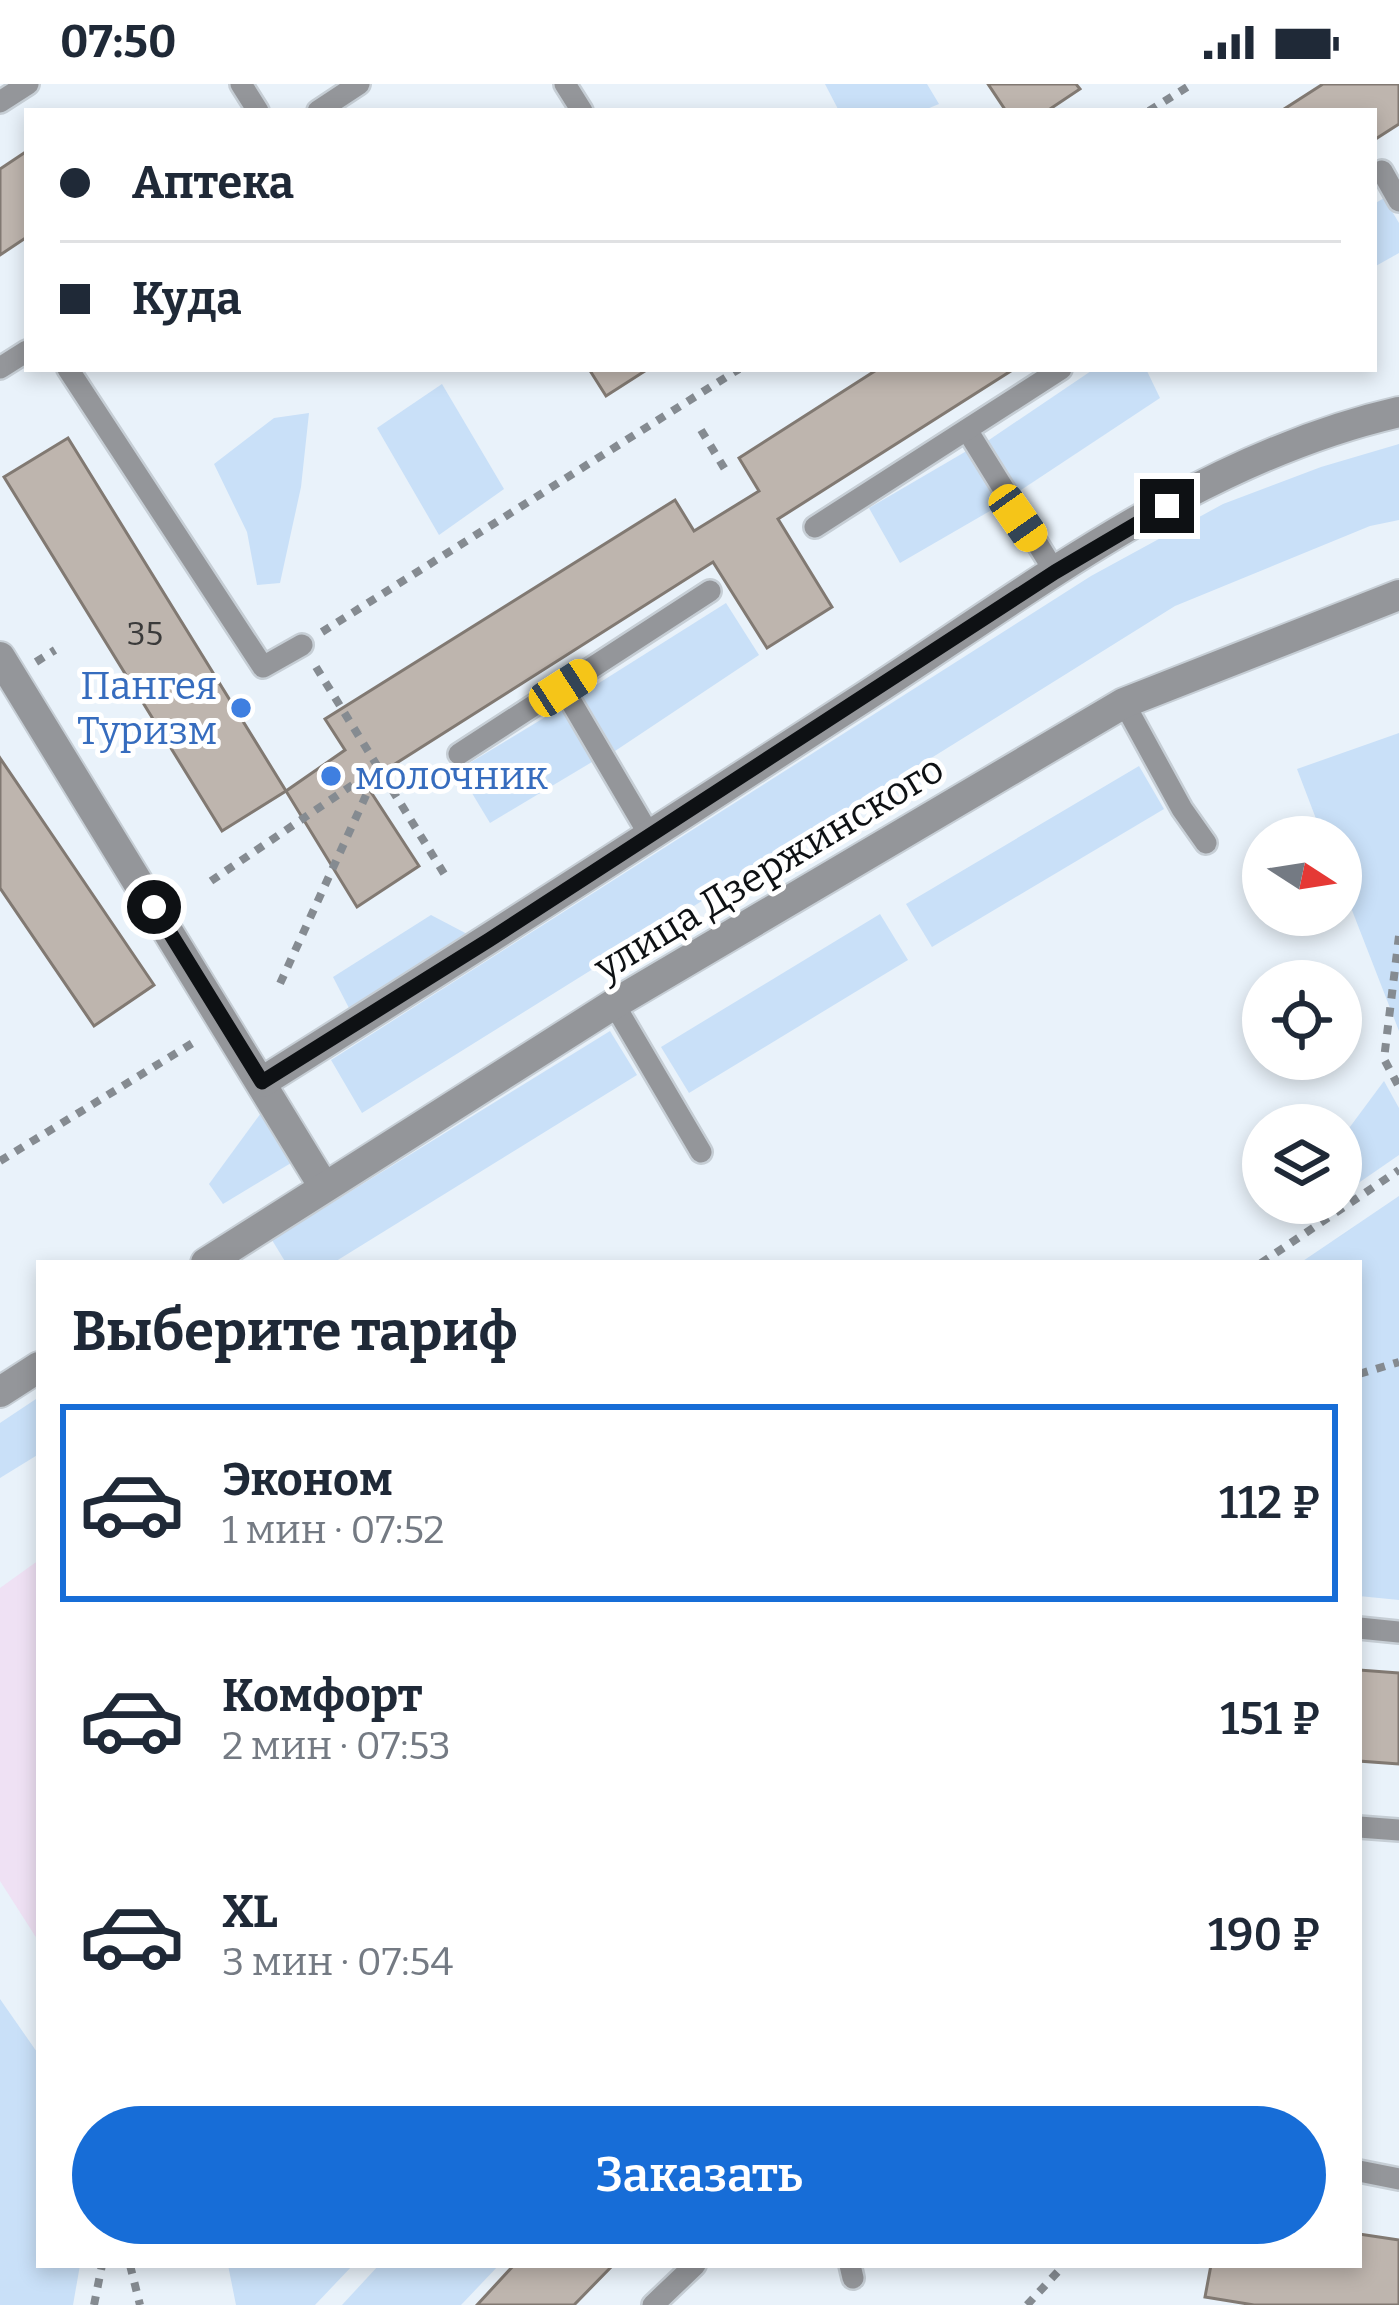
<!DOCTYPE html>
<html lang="ru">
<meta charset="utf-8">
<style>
:root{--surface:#fff;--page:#f6f6f7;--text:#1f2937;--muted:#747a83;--line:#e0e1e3;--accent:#176dd7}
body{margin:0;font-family:Bitter,serif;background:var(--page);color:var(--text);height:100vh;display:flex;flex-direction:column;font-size:45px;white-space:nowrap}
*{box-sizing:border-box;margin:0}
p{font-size:39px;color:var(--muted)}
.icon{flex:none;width:66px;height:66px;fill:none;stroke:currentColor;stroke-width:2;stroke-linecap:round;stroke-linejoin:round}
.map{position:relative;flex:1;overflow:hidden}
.side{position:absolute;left:36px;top:1176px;width:1326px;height:1008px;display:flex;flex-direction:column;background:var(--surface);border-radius:0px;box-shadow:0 6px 18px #0003}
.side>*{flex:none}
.top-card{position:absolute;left:24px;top:24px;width:1353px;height:264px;border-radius:0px;box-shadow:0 6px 18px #0003;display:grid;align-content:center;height:264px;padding:0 36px;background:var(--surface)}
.needle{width:78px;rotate:102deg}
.controls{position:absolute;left:1242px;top:732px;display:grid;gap:24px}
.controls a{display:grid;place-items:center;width:120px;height:120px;border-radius:50%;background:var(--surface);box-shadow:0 6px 18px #0003;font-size:60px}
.end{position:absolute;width:54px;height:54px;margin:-27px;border:15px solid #0e1114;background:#fff;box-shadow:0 0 0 6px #fff}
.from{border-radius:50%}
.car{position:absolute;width:36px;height:72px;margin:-36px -18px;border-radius:15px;box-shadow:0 0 9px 3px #0007;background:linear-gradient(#f5c518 24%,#345 0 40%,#f5c518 0 76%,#345 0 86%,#f5c518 0)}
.top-card b{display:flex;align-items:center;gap:42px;height:114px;font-size:45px}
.top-card b+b{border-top:3px solid var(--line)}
.top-card i{width:30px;height:30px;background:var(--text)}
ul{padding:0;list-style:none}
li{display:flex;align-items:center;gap:36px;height:198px;margin:0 24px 18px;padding:0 12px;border:6px solid transparent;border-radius:0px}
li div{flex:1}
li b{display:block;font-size:45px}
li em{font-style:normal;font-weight:600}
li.current{border-color:var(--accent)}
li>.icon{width:108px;height:108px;stroke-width:1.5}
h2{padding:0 36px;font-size:54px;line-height:144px}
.cta{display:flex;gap:24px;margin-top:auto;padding:24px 36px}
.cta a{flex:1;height:138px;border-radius:72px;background:var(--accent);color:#fff;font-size:48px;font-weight:600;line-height:138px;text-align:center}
.status{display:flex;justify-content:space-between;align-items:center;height:84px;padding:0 60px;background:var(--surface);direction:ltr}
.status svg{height:33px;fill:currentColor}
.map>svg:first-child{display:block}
.commercial{fill:#efe1f4}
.green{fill:#c9e0f8}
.building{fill:#beb5ae;stroke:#817972;stroke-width:3}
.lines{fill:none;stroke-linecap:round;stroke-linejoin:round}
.service-casing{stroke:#c6ced5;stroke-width:26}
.minor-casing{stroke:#c6ced5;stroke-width:34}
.tertiary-casing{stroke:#c6ced5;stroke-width:34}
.path{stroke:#858b91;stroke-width:8;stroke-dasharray:9 9;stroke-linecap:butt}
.service{stroke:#94969a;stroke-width:21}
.minor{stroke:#94969a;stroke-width:30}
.tertiary{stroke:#94969a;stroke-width:30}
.route{stroke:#0e1114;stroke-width:15}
.shop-dot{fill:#3f7fe0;stroke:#fff;stroke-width:4.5}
.labels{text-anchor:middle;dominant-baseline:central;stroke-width:10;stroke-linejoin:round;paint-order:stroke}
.number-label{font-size:33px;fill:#3a3a3a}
.shop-label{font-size:39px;fill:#366cbe;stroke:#fff;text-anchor:end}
.street-label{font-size:39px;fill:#0e1114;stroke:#fff}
</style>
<div class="status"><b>07:50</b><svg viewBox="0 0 49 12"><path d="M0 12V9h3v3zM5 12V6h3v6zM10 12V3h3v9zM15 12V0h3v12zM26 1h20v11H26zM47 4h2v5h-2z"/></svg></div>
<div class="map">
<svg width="1399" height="2221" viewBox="0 0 1399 2221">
<rect width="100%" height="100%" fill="#e9f2fa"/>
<polygon class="commercial" points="39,1476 39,1858 0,1797 0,1504"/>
<g class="green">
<polygon points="825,0 927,0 939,20 922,27 839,27"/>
<polygon points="1384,114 1399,139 1399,169 1374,183 1374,120"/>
<polygon points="1094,285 1146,285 1160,314 1018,408 986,358"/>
<polygon points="442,300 504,405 439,451 377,344"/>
<polygon points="309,329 301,403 280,499 257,501 247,448 214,380 274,334"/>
<polygon points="1399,360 1399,436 1370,442 1175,522 362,1029 331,976 1091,492 1223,420 1321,383"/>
<polygon points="970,365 1002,420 900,479 869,424"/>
<polygon points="726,519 759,571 615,667 580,611"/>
<polygon points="565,621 597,675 490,739 458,686"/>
<polygon points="1399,649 1399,947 1341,798 1341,753 1323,753 1297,685"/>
<polygon points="1139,682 1164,725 932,863 906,820"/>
<polygon points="880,830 908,876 689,1009 661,963"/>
<polygon points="431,831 471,852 350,926 333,893"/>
<polygon points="610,947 637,991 333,1179 286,1179 272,1156"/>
<polygon points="1384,997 1399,1024 1399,1071 1341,1111 1341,1055"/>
<polygon points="261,1029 296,1076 223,1120 209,1100"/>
<polygon points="1399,1112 1399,1516 1359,1512 1359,1179 1300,1179"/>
<polygon points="39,1313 39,1370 0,1394 0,1339"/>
<polygon points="0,1915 39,1971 39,2181 80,2181 73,2221 0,2221"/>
<polygon points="228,2181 353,2181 315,2221 236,2221"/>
<polygon points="379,2181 499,2181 461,2221 342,2221"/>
</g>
<g class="building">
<polygon points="988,0 1076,0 1080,5 1047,27 1006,27"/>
<polygon points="1323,0 1399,0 1399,40 1374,56 1374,27 1281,27"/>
<polygon points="27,67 27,153 0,171 0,85"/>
<polygon points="589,285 648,285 606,312"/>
<polygon points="878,285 1014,285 778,435 832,523 767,564 713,478 365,699 419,782 357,823 286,707 345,666 325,635 675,416 694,447 759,407 739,374"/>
<polygon points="68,354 286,707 222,747 4,393"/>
<polygon points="0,674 154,901 94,942 0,804"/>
<polygon points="1359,1586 1399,1589 1399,1680 1359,1677"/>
<polygon points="1359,2150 1399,2156 1399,2221 1254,2221 1205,2213 1211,2181 1359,2181"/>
<polygon points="514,2181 613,2181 574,2221 477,2221"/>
</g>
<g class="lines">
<g class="service-casing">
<g id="service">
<polyline points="241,0 258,27"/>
<polyline points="565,0 582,27"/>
<polyline points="0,18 28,0"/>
<polyline points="318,27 359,0"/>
<polyline points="1382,87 1399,117"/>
<polyline points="0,284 27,267"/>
<polyline points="68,285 263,583 302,561"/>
<polyline points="967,346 1055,488"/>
<polyline points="815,443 1061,285"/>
<polyline points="563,604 650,752"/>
<polyline points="1124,619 1182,725 1206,759"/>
<polyline points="459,670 710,507"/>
<polyline points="614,920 701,1068"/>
<polyline points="1359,1544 1399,1548"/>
<polyline points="1359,1743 1399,1746"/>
<polyline points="1359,2087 1399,2095"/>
<polyline points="850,2181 853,2194"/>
<polyline points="653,2221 695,2181"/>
</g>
</g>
<g class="minor-casing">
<g id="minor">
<polyline points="0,573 324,1103"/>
<path d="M262,998c203,-127 403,-256 604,-386 167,-108 335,-239 533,-284"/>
</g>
</g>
<g class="tertiary-casing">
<g id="tertiary">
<polyline points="206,1179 614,920 1124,619 1399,511"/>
<polyline points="0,1308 39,1283"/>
</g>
</g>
<g class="path">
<polyline points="1149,27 1192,0"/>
<polyline points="701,346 729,392"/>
<polyline points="322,548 739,285"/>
<polyline points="36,578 55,566"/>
<polyline points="316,583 448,796"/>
<polyline points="211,797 379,683 278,904"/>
<polyline points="1399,852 1384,975 1399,1003"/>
<polyline points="0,1077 196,957"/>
<polyline points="1261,1179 1399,1086"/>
<polyline points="1359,1290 1399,1278"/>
<polyline points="130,2181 140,2221"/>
<polyline points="94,2221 102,2181"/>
<polyline points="1027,2221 1064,2181"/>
</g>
<use href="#service" class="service"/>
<use href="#minor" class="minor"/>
<use href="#tertiary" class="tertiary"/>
</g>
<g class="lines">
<polyline class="route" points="154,823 262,998 489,856 1055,488 1167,422"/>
</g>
<g class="shop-dot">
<circle cx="241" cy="624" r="12"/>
<circle cx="331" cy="692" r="12"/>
</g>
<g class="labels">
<g class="number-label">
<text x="145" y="550">35</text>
</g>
<g class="shop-label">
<text x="217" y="602">Пангея<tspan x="217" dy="45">Туризм</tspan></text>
<text x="355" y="692" text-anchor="start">молочник</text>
</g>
<g class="street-label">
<text transform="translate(769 784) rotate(-31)">улица Дзержинского</text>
</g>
</g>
</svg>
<div class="controls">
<a><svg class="needle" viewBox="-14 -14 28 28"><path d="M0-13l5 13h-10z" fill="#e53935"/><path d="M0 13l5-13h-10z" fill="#747a83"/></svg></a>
<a><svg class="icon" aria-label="locate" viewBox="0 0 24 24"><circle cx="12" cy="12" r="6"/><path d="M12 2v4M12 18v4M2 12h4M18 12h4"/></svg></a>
<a><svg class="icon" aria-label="layers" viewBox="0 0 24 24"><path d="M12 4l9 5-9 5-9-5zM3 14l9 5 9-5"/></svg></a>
</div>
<i class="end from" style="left:154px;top:823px"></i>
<i class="end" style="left:1167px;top:422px"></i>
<i class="car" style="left:1018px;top:434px;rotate:145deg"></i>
<i class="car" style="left:563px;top:604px;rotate:57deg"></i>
<div class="top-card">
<b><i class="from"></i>Аптека</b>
<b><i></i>Куда</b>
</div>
<section class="side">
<h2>Выберите тариф</h2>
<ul>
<li class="current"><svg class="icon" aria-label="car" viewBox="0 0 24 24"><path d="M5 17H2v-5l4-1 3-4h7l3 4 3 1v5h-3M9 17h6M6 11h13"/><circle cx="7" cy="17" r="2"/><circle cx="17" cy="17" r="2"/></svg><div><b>Эконом</b><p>1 мин · 07:52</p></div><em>112 ₽</em></li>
<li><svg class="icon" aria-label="car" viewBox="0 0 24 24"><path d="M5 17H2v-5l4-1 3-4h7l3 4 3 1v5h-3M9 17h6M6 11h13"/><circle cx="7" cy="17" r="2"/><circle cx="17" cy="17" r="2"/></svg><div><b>Комфорт</b><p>2 мин · 07:53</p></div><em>151 ₽</em></li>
<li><svg class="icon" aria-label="car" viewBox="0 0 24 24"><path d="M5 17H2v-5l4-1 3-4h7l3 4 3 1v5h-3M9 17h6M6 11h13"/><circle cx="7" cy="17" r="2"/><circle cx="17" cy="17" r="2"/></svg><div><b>XL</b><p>3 мин · 07:54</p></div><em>190 ₽</em></li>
</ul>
<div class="cta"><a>Заказать</a></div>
</section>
</div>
